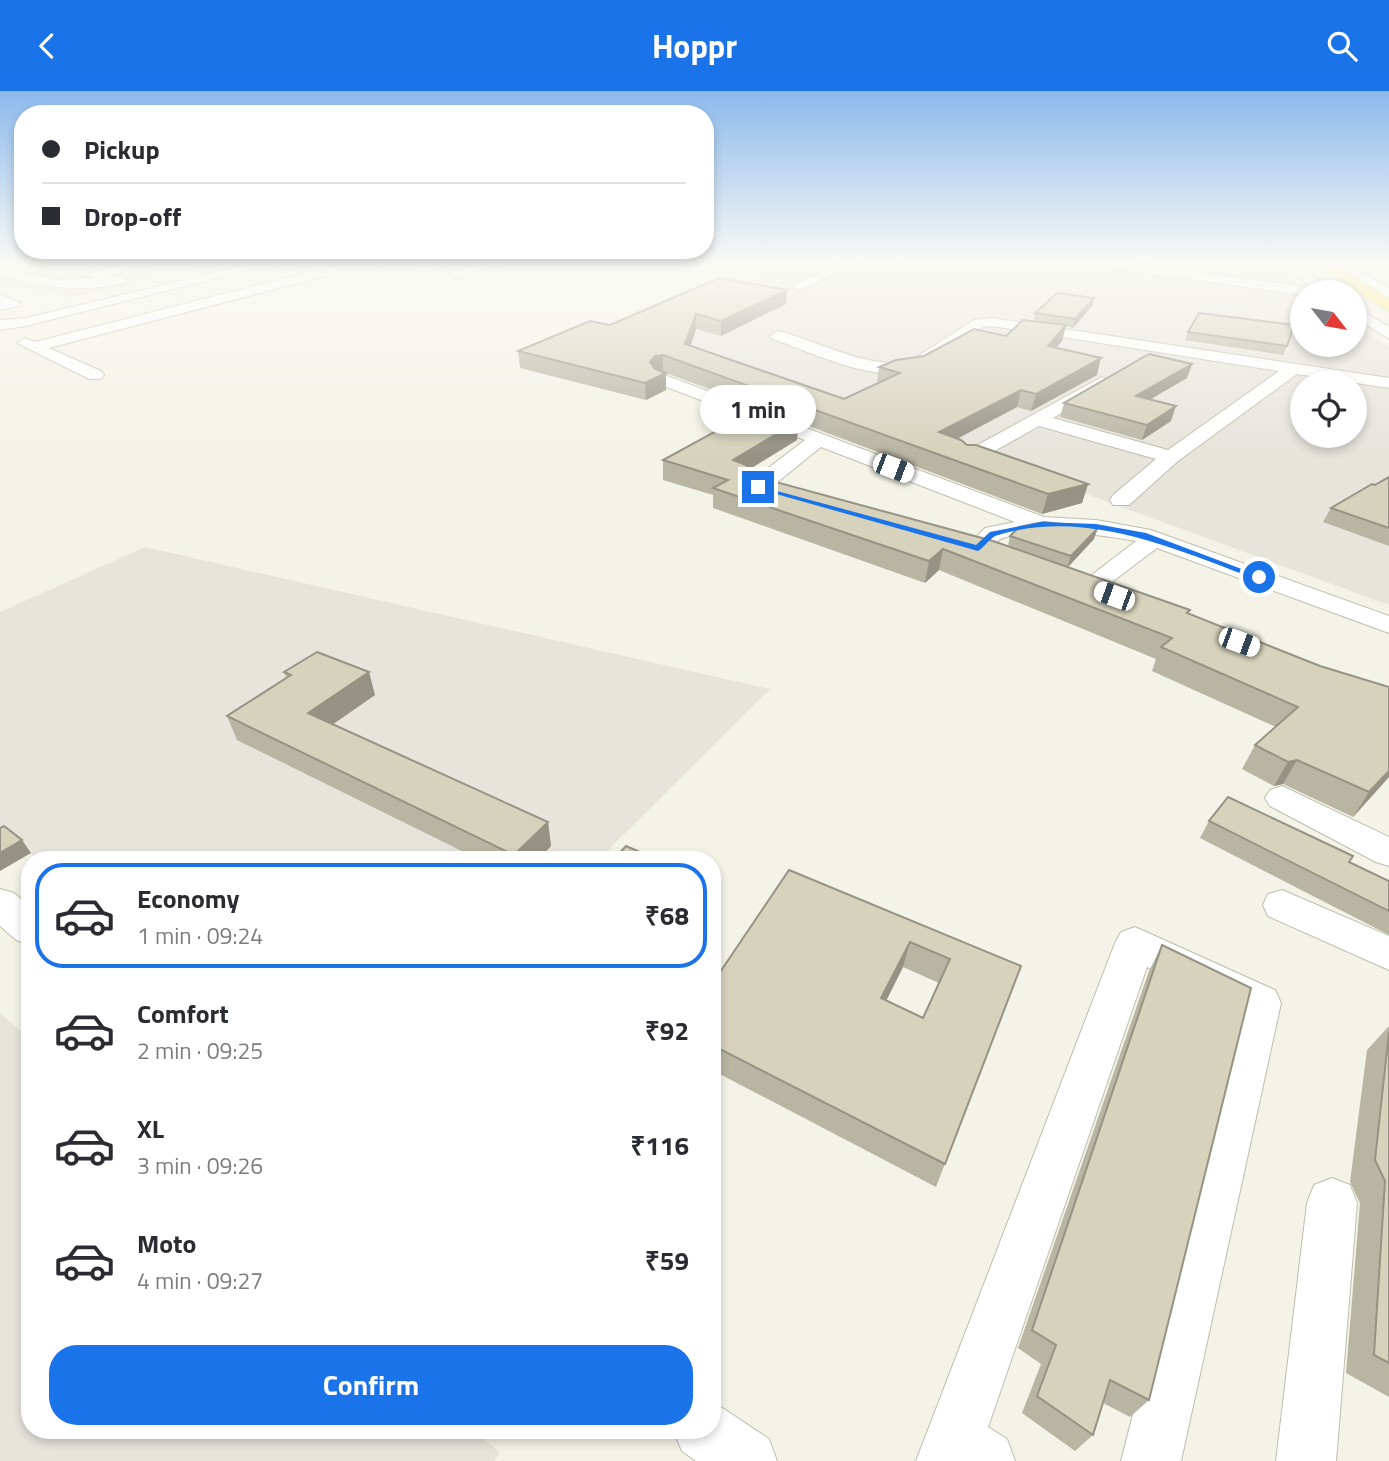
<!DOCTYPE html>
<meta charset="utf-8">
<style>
:root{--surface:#fff;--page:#f2f2f3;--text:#2b2b33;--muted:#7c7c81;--line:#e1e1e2;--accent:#1a73e8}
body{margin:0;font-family:"Titillium Web",sans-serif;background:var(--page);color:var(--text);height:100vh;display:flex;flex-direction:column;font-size:26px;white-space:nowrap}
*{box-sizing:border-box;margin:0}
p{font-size:23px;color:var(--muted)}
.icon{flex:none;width:38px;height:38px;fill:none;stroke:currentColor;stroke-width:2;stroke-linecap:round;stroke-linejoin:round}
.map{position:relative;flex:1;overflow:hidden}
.details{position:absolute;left:21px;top:760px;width:700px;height:588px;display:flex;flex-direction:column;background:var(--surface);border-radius:28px;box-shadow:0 4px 10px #0003}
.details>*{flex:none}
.guide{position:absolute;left:14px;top:14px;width:700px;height:154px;border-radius:28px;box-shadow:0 4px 10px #0003;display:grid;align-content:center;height:154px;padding:0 28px;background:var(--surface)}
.needle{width:46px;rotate:121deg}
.controls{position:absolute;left:1290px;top:189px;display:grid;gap:14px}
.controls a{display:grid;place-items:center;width:77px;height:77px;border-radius:50%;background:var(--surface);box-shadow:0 4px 10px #0003;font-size:35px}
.end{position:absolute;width:32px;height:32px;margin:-16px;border:9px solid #1a73e8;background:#fff;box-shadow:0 0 0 4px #fff}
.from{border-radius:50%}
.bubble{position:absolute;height:49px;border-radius:24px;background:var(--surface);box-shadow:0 4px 10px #0003;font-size:23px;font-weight:700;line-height:49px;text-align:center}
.car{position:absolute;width:21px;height:42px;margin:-21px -10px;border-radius:9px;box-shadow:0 0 5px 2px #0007;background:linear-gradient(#fff 24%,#345 0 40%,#fff 0 76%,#345 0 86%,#fff 0)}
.guide b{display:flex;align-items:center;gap:24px;height:66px;font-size:26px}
.guide b+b{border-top:2px solid var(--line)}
.guide i{width:18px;height:18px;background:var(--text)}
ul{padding:12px 0 0;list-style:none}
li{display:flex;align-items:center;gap:21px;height:105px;margin:0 14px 10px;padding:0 14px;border:4px solid transparent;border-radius:28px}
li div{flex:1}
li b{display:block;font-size:26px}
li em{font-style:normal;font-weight:700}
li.current{border-color:var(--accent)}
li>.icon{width:63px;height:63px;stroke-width:1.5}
.action{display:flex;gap:14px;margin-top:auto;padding:14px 28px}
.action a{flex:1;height:80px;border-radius:28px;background:var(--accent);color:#fff;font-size:28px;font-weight:700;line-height:80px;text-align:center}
header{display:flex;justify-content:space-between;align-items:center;height:91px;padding:0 28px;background:var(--accent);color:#fff;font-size:32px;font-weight:700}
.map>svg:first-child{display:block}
.industrial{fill:#e7e4dc;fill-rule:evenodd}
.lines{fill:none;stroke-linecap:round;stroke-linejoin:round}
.minor-casing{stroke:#c0bdaa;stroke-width:2}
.highway-casing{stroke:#e3c833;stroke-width:2}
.minor{fill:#fff;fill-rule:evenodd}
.highway{fill:#ffed68;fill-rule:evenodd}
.wall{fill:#b8b5a2;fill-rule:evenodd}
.shaded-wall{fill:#969384}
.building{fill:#d6d2bc;stroke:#969384;stroke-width:2;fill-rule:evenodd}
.route{fill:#1a73e8}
</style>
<header><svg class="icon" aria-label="back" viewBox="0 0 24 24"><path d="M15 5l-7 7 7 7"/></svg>Hoppr<svg class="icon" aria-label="search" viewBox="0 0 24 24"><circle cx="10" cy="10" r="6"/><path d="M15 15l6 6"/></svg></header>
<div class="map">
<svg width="1389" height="1370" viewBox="0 0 1389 1370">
<rect width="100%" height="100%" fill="#f4f3e8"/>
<g class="industrial">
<polygon points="0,171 227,171 69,207 55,200 0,195"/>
<path d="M788,171h481l42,30h-9v53h52l1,-22 34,24v258l-753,-276zM1302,292h52v53h-52z"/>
<polygon points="145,456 770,598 599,768 40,768 0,745 0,521"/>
<polygon points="0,922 30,948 30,1339 474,1339 500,1362 494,1370 0,1370"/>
</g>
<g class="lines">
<g class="minor-casing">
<g id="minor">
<polygon points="138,171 164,171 95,188 89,184 90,181"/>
<polygon points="258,171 281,171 26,235 0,239 0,229 26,227"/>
<polygon points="298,171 319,171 338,179 337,182 49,257 101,280 104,284 101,288 89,288 17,252 25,247 35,251 318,179"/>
<polygon points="376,171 393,171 385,176 377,176"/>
<polygon points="436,171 458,171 420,183 414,179"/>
<polygon points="483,171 504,171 454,187 448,183"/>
<polygon points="699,171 730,171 748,177 742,181"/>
<polygon points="843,171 860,171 803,198 798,199 791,195"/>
<polygon points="895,171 919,171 920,173 914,177"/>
<polygon points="1090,171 1125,171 1313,197 1278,171 1293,171 1333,200 1302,201 1302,204 1096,175"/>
<polygon points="1330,171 1345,171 1389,197 1389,207"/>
<polygon points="1382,171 1389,171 1389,175 1384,174"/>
<path d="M0,177l60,12 61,-4 7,4 -2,3c-42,10 -85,4 -126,-7z"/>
<polygon points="0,203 20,212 18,215 0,219"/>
<polygon points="1354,215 1389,236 1389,248 1354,226"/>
<path d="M992,227l397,60v10l-92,-14 -119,87 -49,44h-16l-3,-5 3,-5 43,-36 -117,-33 -62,35h-14l-3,-4 3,-4 139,-76 9,5 -3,4 -55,32 115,32 111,-79 -287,-45 -9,1c-20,14 -41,33 -63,43 -39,16 -110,-18 -147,-31l-3,-3 8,-5c44,11 85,37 131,31l65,-42z"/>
<path d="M662,283l382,143 52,3 55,10 238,86v17l-232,-85 -49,37 18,6 4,6 -4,6c-14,3 -41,-4 -50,-16l60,-46c-44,-8 -85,-12 -130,-4 -17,4 -14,22 -36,16l-4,-5 19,-20 30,-6 -194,-75 -47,38 23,6 3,5 -3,5 -8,2 -39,-11 -3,-5 3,-5 55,-42 -149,-57 -3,-4 3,-4z"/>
<polygon points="1282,695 1389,746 1389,775 1376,771 1270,715 1265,707 1270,699"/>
<polygon points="0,798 14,802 30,816 30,854 16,849 0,835"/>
<polygon points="1282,799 1389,845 1389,879 1268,825 1263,814 1268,803"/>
<polygon points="1135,836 1275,899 1281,912 1181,1370 1121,1370 1237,921 1147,876 988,1336 1007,1348 1015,1370 916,1370 1115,852 1121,841"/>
<polygon points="1332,1087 1350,1094 1357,1112 1336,1370 1276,1370 1307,1112 1314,1094"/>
<polygon points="712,1313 724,1318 769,1348 777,1370 696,1370 682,1360 673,1339 712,1339"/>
</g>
</g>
<g class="highway-casing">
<polygon id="highway" points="1312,171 1329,171 1389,208 1389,220"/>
</g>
<use href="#minor" class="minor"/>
<use href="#highway" class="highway"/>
</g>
<g class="wall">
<polygon points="719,187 786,213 721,245 696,238 690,254 844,308 877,292 879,276 1006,245 1034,230 1035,222 1092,215 1073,237 1066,235 1062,250 1056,257 1097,284 1031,320 1017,316 958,347 967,354 1088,393 1082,412 1042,423 798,331 797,349 748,379 750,384 1008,455 1010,445 1094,448 1068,476 1190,519 1188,523 1389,686 1353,726 1283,693 1274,695 1242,678 1255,654 1276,636 1152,580 1156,568 939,479 925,492 713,417 713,404 663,389 663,369 758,316 663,281 666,299 646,309 520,277 518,260 610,234"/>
<polygon points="1188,241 1287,255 1283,264 1185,249"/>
<polygon points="1192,273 1187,287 1150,308 1171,330 1142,349 1060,326 1064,312"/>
<polygon points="1389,386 1389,455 1323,431 1331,417 1375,394"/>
<polygon points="284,581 375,604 333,633 548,731 551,755 539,768 478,768 237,649 227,625 287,588"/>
<polygon points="1209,730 1349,771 1389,790 1389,844 1200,747"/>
<path d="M789,779l232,96 -85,221 -224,-117v-86zM903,876l36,16 -16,35 -37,-17z"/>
<polygon points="1162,854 1149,1309 1130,1326 1103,1312 1093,1344 1075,1360 1022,1322 1041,1273 1018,1257 1149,880"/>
<polygon points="1389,935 1389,1306 1346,1282 1360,1112 1350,1091 1367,959"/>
</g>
<g class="shaded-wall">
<polygon points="787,199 786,213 721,245 721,230"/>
<polygon points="1094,207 1092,215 1073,237 1075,228"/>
<polygon points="696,223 696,238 686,269 685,253"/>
<polygon points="1066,234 1062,250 1044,271 1048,255"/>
<polygon points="663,264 663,281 656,281 650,271 655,265"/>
<polygon points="1101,267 1097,284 1031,320 1036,303"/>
<polygon points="1192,273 1187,287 1132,319 1136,305"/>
<polygon points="666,282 666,299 646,309 645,292"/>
<polygon points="1021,299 1017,316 936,359 939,341"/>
<polygon points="1176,315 1171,330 1142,349 1147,334"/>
<polygon points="798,330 797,349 732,389 733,369"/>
<polygon points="1088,393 1082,412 1042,423 1048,403"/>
<polygon points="1098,437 1094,448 1067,477 1071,465"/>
<polygon points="943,458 939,479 925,492 929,470"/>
<polygon points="369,581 375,604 316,645 308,622"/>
<polygon points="1297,669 1283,693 1274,695 1288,671"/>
<polygon points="1389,680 1389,686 1353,726 1369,701"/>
<polygon points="548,731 551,755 539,768 515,768 514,764"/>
<polygon points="22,749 31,762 0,780 0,762"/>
<polygon points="910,851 903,876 875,932 881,907"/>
</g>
<g class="building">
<polygon points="719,187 787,199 721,230 696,223 685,253 844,308 900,282 879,276 896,269 924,265 974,238 1006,245 1023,229 1066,234 1048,255 1101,267 1036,303 1021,299 939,341 961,349 967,354 976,354 1088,393 1048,403 663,264 655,265 650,271 655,278 666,282 645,292 518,260 590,230 610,234"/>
<polygon points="1057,202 1094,207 1075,228 1035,222"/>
<polygon points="1199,222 1294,234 1287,255 1188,241"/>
<polygon points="1149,263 1192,273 1136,305 1176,315 1147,334 1064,312"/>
<polygon points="760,316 798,330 733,369 746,374 750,384 993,450 1190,519 1187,522 1320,575 1389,596 1389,680 1369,701 1297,669 1288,671 1255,654 1298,616 1161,556 1172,547 943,458 929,470 713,397 728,389 663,369"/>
<polygon points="1389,386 1389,437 1331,417 1372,393 1375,394"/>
<polygon points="1044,431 1098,437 1071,465 1010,445 1019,436"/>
<polygon points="317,561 369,581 308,622 548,731 514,764 227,625 291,584 284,581"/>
<polygon points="1228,706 1353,765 1349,771 1389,790 1389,820 1209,730"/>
<polygon points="4,735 22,749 0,762 0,737"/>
<polygon points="626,755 656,768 614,768"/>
<path d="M789,779l232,96 -76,198 -233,-119v-61zM910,851l40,17 -27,59 -42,-20z"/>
<polygon points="1162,854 1251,897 1149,1309 1110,1289 1093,1344 1037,1305 1056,1254 1032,1239"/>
<polygon points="1389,941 1389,1272 1374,1264 1385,1090 1375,1069"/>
</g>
<linearGradient id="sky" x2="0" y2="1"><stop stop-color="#8cb9ec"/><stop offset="0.47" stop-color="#fafaf5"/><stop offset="1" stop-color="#fafaf5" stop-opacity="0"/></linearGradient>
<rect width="1389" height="363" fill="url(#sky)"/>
<path class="route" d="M755,394l221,60 14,-13 51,-10 55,2 50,9 117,44 -7,2c-81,-30 -170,-71 -258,-44 -8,2 -13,12 -20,16l-223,-63z"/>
</svg>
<div class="controls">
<a><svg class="needle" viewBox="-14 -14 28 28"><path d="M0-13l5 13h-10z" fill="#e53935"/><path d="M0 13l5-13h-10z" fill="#7c7c81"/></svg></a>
<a><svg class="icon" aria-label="locate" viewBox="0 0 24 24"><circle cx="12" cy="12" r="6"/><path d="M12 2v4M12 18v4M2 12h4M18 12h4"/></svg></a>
</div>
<i class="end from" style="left:1259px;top:486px"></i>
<i class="end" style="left:758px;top:396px"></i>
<div class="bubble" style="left:700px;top:294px;width:116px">1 min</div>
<i class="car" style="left:893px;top:377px;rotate:111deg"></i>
<i class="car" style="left:1114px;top:505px;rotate:290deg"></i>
<i class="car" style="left:1239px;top:551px;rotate:110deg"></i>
<div class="guide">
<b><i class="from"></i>Pickup</b>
<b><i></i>Drop-off</b>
</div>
<section class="details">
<ul>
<li class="current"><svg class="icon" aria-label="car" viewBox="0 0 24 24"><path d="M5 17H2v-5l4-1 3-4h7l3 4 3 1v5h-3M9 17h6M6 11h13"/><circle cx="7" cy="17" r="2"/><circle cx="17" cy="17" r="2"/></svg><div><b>Economy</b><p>1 min · 09:24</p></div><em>₹68</em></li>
<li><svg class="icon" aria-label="car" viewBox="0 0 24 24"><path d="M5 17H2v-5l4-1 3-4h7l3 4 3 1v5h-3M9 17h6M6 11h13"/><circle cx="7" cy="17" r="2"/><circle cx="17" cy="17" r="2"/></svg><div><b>Comfort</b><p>2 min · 09:25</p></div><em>₹92</em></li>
<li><svg class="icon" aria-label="car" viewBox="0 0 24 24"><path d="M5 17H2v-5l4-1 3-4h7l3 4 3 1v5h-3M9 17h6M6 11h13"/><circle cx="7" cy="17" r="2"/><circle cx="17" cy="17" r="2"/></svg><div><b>XL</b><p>3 min · 09:26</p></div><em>₹116</em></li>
<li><svg class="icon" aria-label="car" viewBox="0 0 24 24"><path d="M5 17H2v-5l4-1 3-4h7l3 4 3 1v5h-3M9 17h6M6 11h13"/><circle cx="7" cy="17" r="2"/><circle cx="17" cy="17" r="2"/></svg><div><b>Moto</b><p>4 min · 09:27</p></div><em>₹59</em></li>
</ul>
<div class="action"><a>Confirm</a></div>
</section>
</div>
